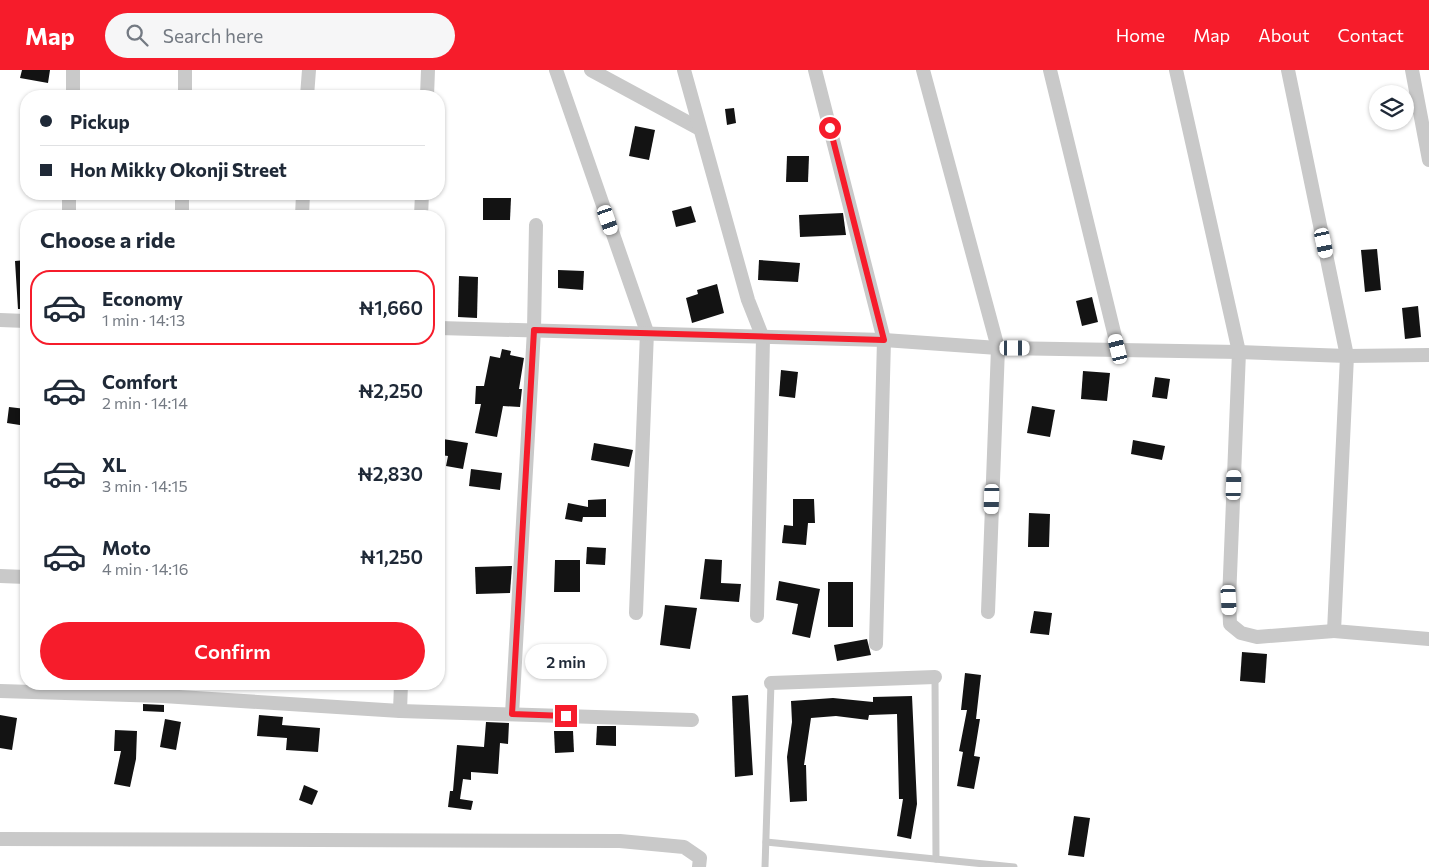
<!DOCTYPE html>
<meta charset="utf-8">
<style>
:root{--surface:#fff;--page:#f6f6f7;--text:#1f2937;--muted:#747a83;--line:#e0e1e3;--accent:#f61c2b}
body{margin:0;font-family:Commissioner,sans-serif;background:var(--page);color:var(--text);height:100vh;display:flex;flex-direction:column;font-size:19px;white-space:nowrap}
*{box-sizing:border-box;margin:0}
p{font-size:16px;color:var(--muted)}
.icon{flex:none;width:28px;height:28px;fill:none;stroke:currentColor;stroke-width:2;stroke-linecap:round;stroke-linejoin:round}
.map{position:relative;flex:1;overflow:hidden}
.drawer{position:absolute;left:20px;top:140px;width:425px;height:480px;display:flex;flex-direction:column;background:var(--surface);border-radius:20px;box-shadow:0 1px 4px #0004}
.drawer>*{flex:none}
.top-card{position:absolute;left:20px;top:20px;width:425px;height:110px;border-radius:20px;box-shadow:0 1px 4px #0004;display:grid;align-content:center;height:110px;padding:0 20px;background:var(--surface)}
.controls{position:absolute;left:1369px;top:15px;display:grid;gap:10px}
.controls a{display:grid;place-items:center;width:45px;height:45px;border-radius:50%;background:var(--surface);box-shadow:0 1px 4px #0004;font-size:25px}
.end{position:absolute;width:22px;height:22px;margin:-11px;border:6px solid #f61c2b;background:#fff;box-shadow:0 0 0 2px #fff}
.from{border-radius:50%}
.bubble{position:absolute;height:35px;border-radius:18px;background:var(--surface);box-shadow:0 1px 4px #0004;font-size:16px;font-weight:600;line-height:35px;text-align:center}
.car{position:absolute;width:15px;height:30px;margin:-15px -8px;border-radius:6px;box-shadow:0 0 4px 1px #0007;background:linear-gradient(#fff 24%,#345 0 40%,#fff 0 76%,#345 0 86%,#fff 0)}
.top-card b{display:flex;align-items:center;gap:18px;height:48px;font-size:19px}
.top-card b+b{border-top:1px solid var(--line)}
.top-card i{width:12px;height:12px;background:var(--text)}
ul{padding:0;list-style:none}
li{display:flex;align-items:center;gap:15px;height:75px;margin:0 10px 8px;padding:0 10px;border:2px solid transparent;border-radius:20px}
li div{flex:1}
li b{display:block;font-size:19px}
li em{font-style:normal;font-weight:600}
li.active{border-color:var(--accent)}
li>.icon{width:45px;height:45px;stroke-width:1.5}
h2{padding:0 20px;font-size:22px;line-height:60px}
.button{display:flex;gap:10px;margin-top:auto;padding:10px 20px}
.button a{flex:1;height:58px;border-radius:30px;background:var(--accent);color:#fff;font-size:20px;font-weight:600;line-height:58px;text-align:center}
header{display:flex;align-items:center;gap:30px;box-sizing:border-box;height:70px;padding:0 25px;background:var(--accent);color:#fff}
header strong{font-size:24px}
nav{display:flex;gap:28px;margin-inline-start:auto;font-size:18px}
.search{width:350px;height:45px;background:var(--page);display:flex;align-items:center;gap:12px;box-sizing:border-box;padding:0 18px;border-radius:28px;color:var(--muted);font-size:19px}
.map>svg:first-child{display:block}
.building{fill:#131313}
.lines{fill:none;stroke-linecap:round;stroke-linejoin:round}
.service{stroke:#c9c9c9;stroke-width:7}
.minor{stroke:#c9c9c9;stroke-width:14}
.route{stroke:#f61c2b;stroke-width:6}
</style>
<header>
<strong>Map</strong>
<div class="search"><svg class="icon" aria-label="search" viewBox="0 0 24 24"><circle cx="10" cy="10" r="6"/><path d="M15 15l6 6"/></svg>Search here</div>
<nav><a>Home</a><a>Map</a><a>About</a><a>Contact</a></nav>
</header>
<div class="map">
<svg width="1429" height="797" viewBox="0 0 1429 797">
<rect width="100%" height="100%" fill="#fff"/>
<g class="building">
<polygon points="22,0 50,0 48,13 20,8"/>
<polygon points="734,38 736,53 727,55 725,39"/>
<polygon points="635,56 655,60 649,90 629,86"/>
<polygon points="787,86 809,86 808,112 786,112"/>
<polygon points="483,128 511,128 510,150 483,150"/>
<polygon points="691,136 696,152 676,157 672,141"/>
<polygon points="843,143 846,165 800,167 799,145"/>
<polygon points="1377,179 1381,220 1365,222 1361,180"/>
<polygon points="26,190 26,239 18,239 15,191"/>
<polygon points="759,190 800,193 798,212 758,210"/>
<polygon points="558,200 584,201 583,220 558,218"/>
<polygon points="459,206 478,207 477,248 458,247"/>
<polygon points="717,214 724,243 692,253 686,228 698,224 697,220"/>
<polygon points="1092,227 1098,252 1082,256 1076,231"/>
<polygon points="1418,236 1421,267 1405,269 1402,238"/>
<polygon points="502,279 511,281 510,285 524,288 523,294 519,319 522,319 520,337 503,336 497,367 475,363 481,334 475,334 476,316 484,316 490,286 500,288"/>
<polygon points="781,300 798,302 795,328 779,326"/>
<polygon points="1083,301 1110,303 1107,331 1081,329"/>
<polygon points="1155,307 1170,309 1167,329 1152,327"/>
<polygon points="1032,336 1055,340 1050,367 1027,363"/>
<polygon points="9,337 26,339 26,356 7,353"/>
<polygon points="443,369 468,373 463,399 446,396 448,386 440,385"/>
<polygon points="1133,370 1165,376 1162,390 1131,384"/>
<polygon points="594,373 633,380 629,397 591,390"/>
<polygon points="471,399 502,403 500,420 469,416"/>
<polygon points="606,429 606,447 583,447 582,452 565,449 568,433 588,437 588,430"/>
<polygon points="793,429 814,429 815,453 808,453 806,475 782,473 784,455 793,456"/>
<polygon points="1029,443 1050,444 1049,477 1028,477"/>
<polygon points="587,477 606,478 605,495 586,494"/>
<polygon points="705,489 722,490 721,513 741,514 739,532 700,529"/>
<polygon points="555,490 580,490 580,522 554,522"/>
<polygon points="512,496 510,523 476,524 475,497"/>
<polygon points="779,511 820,519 810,568 792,564 798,534 776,530"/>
<rect x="828" y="512" width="25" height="45"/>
<polygon points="665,535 697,538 690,579 660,575"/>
<polygon points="1034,541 1052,543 1049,565 1030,563"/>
<polygon points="867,569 871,585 837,591 834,575"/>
<polygon points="1242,582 1267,584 1265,613 1240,611"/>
<polygon points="965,603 981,605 976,649 980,649 974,686 980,687 974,719 957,716 963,682 959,681 967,640 961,640"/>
<polygon points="748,625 753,705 735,707 732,626"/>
<polygon points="912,626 917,734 911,769 897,766 903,729 899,729 897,644 869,645 868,650 836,646 811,648 804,695 806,695 807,731 790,732 787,687 792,652 791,631 833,628 873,632 873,627"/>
<polygon points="143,634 164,635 164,642 143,641"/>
<polygon points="0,645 17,648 12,680 0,678"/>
<polygon points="259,645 283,647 282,655 320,658 318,682 286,680 287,668 257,666"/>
<polygon points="165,649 181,652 176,680 160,677"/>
<polygon points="486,652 509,653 508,674 500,673 498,704 471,702 471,710 463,709 460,729 473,731 471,740 448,737 450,721 453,721 457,675 484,677"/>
<polygon points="597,656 616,656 616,676 596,675"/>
<polygon points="115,660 137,661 136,689 130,717 114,714 121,681 114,681"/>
<polygon points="554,661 573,661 574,682 555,683"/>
<polygon points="304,715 318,721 312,735 299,730"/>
<polygon points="1074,746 1090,748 1084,787 1068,785"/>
</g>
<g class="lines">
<g class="service">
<polyline points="935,607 936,789"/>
<polyline points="766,772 1014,797"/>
<polyline points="765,797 771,613"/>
</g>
<g class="minor">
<polyline points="556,0 647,262 636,543"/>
<polyline points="591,0 700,59"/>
<polyline points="684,0 748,230 763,268 757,546"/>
<polyline points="815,0 884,270 876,574"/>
<polyline points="923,0 998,278 988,542"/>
<polyline points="1050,0 1118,279"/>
<polyline points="1176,0 1239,282 1229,530 1230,554 1241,563 1257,567 1334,561"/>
<polyline points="1288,0 1347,286 1334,561 1429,569"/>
<polyline points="1412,0 1429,90"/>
<polyline points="73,26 73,0"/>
<polyline points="185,26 185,0"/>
<polyline points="307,26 309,0"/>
<polyline points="427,26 428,0"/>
<polyline points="69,146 69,124"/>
<polyline points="182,146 182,124"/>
<polyline points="302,146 303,124"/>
<polyline points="421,146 422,124"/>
<polyline points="0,250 26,251"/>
<polyline points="439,258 884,270 998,278 1239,282 1347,286 1429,285"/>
<polyline points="0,506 26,507"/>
<polyline points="771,613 935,607"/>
<polyline points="0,621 163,626 400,641 692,650"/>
<polyline points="400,641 401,614"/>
<polyline points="512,644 534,260 536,155"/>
<polyline points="0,769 620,771 684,777 700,788 699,797"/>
</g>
</g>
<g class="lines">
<polyline class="route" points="566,646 512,644 534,260 884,270 830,58"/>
</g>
</svg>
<div class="controls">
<a><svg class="icon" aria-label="layers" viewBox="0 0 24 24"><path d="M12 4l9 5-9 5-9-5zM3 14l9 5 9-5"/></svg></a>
</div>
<i class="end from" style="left:830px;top:58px"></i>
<i class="end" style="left:566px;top:646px"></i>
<div class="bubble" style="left:525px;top:574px;width:82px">2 min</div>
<i class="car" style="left:608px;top:150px;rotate:161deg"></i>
<i class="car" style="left:1324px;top:173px;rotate:168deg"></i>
<i class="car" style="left:1015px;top:278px;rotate:90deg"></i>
<i class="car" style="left:1118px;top:279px;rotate:346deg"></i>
<i class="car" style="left:1234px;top:415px;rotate:2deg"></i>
<i class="car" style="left:992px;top:429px;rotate:182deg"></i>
<i class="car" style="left:1229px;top:530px;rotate:177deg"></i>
<div class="top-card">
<b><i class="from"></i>Pickup</b>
<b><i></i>Hon Mikky Okonji Street</b>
</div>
<section class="drawer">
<h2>Choose a ride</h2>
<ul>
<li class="active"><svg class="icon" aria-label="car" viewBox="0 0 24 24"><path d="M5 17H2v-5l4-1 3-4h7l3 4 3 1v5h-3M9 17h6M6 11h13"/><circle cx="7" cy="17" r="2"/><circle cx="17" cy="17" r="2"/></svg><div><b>Economy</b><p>1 min · 14:13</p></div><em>₦1,660</em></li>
<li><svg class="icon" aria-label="car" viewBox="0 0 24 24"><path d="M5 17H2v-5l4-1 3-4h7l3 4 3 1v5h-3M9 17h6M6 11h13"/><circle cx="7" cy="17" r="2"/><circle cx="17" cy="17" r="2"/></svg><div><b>Comfort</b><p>2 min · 14:14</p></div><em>₦2,250</em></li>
<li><svg class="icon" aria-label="car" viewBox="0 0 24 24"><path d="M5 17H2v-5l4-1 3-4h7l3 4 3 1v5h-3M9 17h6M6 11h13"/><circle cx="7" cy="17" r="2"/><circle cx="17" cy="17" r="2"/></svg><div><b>XL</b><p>3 min · 14:15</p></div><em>₦2,830</em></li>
<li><svg class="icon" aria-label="car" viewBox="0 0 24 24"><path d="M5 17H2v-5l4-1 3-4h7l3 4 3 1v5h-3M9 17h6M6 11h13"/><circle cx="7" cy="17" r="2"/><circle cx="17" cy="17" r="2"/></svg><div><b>Moto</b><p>4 min · 14:16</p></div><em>₦1,250</em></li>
</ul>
<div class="button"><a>Confirm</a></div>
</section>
</div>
